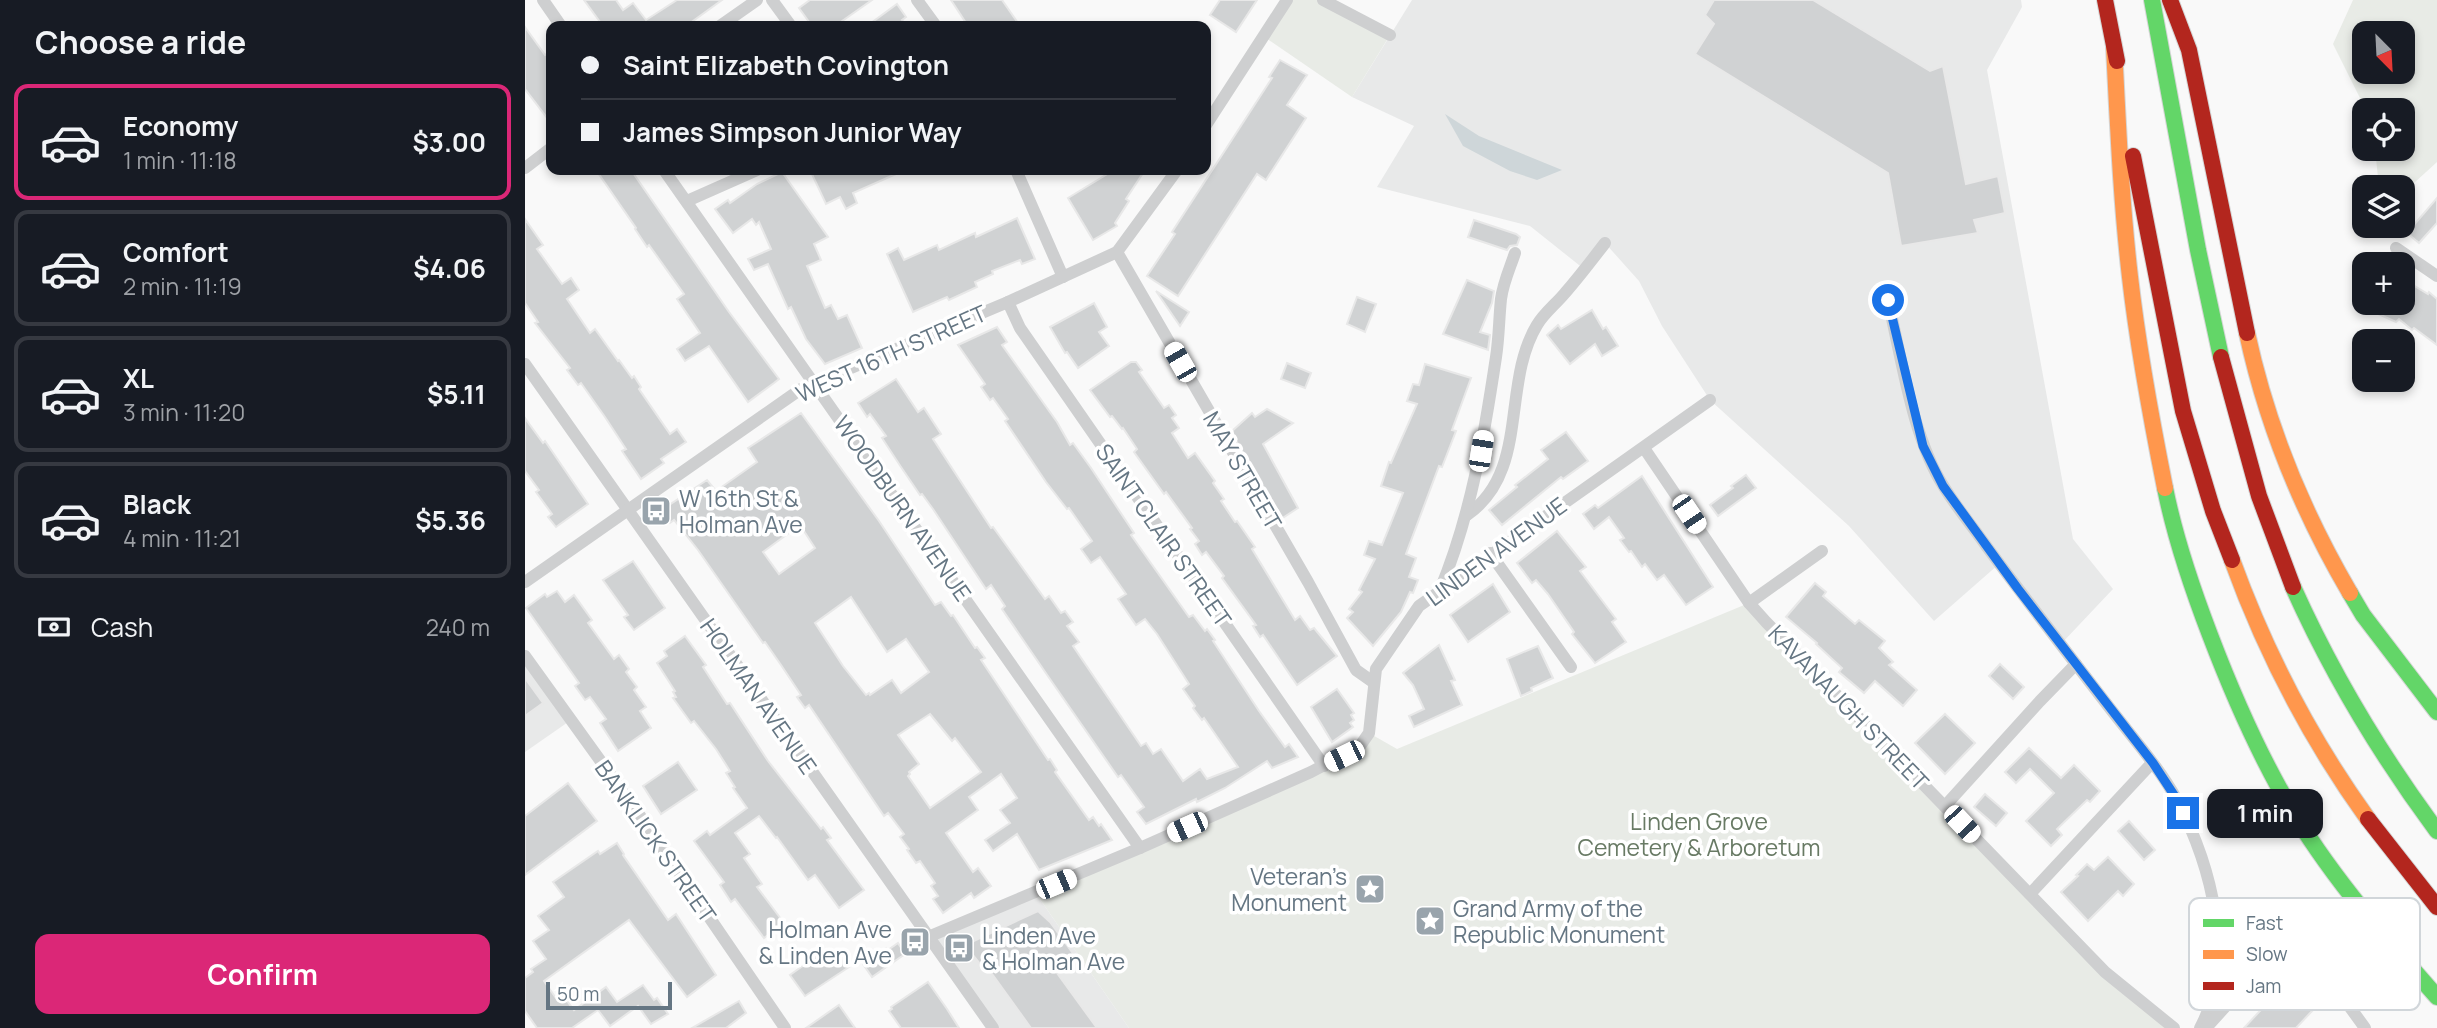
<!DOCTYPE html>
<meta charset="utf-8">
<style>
:root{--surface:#171b24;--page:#242831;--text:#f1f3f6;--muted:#9ea1a6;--line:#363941;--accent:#db2777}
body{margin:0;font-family:Manrope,sans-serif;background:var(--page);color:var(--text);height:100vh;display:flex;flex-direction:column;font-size:26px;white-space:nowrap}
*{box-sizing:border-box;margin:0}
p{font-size:23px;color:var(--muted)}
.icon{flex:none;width:38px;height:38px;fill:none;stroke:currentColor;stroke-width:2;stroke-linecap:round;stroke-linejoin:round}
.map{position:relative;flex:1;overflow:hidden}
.details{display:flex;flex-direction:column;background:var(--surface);width:525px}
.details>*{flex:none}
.top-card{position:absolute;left:21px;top:21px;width:665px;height:154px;border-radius:14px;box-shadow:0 4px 10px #0003;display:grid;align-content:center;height:154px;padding:0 35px;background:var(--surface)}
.needle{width:46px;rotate:156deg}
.buttons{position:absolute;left:1827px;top:21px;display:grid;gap:14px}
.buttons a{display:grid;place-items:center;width:63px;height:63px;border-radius:14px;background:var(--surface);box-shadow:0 4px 10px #0003;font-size:35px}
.scale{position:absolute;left:21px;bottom:18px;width:126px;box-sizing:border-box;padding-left:7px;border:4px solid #657683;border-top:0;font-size:19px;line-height:24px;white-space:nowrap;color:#657683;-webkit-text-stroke:5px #fff;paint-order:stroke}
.end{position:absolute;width:32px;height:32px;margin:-16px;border:9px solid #1a73e8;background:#fff;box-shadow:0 0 0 4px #fff}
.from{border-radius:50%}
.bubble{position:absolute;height:49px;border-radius:14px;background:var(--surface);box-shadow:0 4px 10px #0003;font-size:23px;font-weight:700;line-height:49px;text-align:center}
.car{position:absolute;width:21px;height:42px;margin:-21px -10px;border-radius:9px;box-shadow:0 0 5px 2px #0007;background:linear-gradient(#fff 24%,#345 0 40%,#fff 0 76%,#345 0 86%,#fff 0)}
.top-card b{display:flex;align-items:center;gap:24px;height:66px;font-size:26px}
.top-card b+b{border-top:2px solid var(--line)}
.top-card i{width:18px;height:18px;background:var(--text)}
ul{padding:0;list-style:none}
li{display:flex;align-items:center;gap:21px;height:116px;margin:0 14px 10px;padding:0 21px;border:4px solid var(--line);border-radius:14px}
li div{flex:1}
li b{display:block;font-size:26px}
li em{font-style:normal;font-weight:700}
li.selected{border-color:var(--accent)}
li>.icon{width:63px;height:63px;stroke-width:1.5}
h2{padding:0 35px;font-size:32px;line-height:84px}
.pay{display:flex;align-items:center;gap:18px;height:77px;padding:0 35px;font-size:26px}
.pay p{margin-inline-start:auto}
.button{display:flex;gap:14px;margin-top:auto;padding:14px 35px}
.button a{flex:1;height:80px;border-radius:14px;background:var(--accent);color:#fff;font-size:28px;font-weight:700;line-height:80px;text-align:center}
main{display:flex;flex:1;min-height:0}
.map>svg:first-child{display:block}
.built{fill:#e8e9e9}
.green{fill:#e8ebe6;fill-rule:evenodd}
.water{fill:#ced6d9}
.building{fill:#d0d2d3;stroke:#e8e8e8;stroke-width:2;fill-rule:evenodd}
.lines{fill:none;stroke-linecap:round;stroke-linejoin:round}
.fast-casing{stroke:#d5d6d6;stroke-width:18}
.slow-casing{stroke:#d5d6d6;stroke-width:18}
.jam-casing{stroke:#d5d6d6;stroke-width:18}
.street{stroke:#cecfd0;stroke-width:12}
.fast{stroke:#63d668;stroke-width:16}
.slow{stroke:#ff974d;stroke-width:16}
.jam{stroke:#b3261e;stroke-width:16}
.route{stroke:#1a73e8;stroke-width:9}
.labels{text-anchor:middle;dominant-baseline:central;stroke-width:7;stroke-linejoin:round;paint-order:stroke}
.street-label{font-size:23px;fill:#657683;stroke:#fff}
.poi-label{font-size:23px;fill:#657683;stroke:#fff;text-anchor:start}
.park-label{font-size:23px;fill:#687a64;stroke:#fff}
.key{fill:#fff;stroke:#d1d6da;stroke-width:2}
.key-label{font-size:19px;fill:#657683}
</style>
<main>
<section class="details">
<h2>Choose a ride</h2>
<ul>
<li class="selected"><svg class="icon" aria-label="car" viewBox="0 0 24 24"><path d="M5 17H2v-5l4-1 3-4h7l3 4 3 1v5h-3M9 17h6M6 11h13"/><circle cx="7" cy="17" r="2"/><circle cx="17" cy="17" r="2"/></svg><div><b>Economy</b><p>1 min · 11:18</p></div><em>$3.00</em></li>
<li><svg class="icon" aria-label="car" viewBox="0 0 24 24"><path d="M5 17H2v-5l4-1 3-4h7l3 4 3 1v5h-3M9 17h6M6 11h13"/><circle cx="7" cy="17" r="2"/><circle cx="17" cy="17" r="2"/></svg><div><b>Comfort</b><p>2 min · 11:19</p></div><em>$4.06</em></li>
<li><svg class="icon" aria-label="car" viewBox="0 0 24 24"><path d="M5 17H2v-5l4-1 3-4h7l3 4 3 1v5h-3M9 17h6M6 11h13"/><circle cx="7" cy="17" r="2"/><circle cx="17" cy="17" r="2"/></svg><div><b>XL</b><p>3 min · 11:20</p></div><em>$5.11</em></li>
<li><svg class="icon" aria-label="car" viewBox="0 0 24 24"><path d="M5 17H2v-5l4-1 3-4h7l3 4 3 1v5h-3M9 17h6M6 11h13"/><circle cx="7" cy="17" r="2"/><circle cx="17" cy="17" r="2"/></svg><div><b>Black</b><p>4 min · 11:21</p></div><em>$5.36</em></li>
</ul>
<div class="pay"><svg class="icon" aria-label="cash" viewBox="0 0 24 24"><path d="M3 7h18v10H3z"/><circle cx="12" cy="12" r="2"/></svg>Cash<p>240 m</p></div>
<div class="button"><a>Confirm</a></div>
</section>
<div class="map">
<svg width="1912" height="1028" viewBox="0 0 1912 1028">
<rect width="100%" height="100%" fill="#f9f9f9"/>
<g class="built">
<polygon points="887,0 1496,0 1497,7 1462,70 1548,539 1588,589 1536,644 1474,564 1409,621 1324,526 1185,400 1137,326 1114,281 1080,243 1059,269 1005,226 852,187 889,126 827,97"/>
<polygon points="0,656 46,720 0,752"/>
<polygon points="510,892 604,1028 468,1028 403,937"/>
</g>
<g class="green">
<polygon points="762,0 798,0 865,35 827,97 738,36"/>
<path d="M1828,0h84v162l-34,31v-6h-24l-4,-38h28v-39h-37l-33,-66zM1839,33h39v39h-39z"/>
<polygon points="1224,603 1580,972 1649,1028 604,1028 510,892 786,772 844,733 872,749"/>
</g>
<polygon class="water" points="920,114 954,136 1037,170 1012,180 985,171 938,146"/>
<g class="building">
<polygon points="59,0 91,0 98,10 108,3 121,20 152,0 197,0 161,26 78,26"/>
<polygon points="285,0 347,0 310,26 287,26 274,8"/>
<polygon points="426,0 477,0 495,26 443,26"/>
<polygon points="695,0 732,0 711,32 685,15"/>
<polygon points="1189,0 1288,0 1405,71 1418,66 1441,184 1473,176 1480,213 1449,220 1453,233 1376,246 1363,173 1170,54 1189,24 1180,15"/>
<polygon points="372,4 381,17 377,20 381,26 342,26"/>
<polygon points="0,27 20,55 26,51 26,123 0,89"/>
<polygon points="755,60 782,75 762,105 781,118 741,180 732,174 653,296 622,276 650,234 647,232 747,78 744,77"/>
<polygon points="71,170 106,170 204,312 254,379 249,383 223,402 184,346 160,361 152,349 175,333 152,299 159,294 124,245 122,247 110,229 111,228"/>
<polygon points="285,170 380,170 328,193 332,203 321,209 315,197 301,204"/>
<polygon points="589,170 620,170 601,199 604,201 590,223 592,226 568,240 543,198"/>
<polygon points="257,172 303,237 289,244 296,260 282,266 300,308 306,305 313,319 322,315 337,348 300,364 281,339 266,307 263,309 243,264 229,270 223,259 246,249 234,222 231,225 227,219 208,233 190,209 203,200 205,203 232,184"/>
<polygon points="1912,198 1912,223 1894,243 1882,233"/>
<polygon points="492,218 510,259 497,264 495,260 467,271 468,274 450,282 452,287 424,300 422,297 388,312 362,254 373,248 379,260 412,245 414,250 450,233 451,237"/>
<polygon points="0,219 18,245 12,249 37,284 46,278 54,290 42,299 65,333 70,329 93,361 94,360 107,378 109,376 116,387 114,389 145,434 152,429 161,442 136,459 139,463 116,479 97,451 101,449 80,417 56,383 53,385 42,370 45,368 10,323 13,322 0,303"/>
<polygon points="949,220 991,234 995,237 992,245 985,246 982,250 943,237"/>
<polygon points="1878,279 1903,294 1904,292 1912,299 1912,345 1889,328 1887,330 1874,319 1871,322 1849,312 1856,303 1878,303"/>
<polygon points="942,280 969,291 967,303 955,332 965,335 963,350 918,334"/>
<polygon points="631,291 664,312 655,326"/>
<polygon points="832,297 851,304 840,332 822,324"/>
<polygon points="569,303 582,327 574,332 584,346 553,368 542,352 540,353 525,327"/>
<polygon points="1067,310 1078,329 1081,327 1093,346 1077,356 1070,344 1045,364 1022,335 1033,325 1036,329"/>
<polygon points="472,327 482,342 477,345 532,422 545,445 548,443 566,468 609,533 606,535 664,617 668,615 680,631 682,629 690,640 688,641 734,711 760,747 764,744 773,757 747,768 742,761 700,788 672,802 671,799 621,824 612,812 619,807 596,775 593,777 527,682 477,609 480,606 466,585 461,589 408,509 397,494 395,495 376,467 357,438 361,436 345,414 342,417 333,403 371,379 393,412 399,408 416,434 408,439 466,528 468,527 520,599 524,596 536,613 540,611 548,622 542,626 554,642 548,646 616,746 621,743 628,754 636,749 658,781 675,769 682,779 713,767 679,718 677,720 668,708 670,706 658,689 664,684 632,634 620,619 611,625 593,599 601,594 575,557 566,563 556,549 567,541 544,508 542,509 521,482 480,421 483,419 468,398 465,400 456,387 460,384 433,345"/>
<polygon points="606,362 611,362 617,370 614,372 639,408 644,405 651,415 647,418 654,428 647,433 663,458 670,453 690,481 688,483 699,499 696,501 710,522 712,521 730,547 727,549 770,620 775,616 785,630 789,628 812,656 772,685 738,635 735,637 728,626 731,625 697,578 699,576 681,552 677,555 670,544 674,541 665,529 667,528 641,492 639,494 609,452 612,449 598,428 597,429 587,416 585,417 565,390"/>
<polygon points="762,363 786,373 780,388 756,379"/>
<polygon points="900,364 946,378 927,430 931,431 917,467 914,466 881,554 891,558 884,577 893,580 888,593 885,592 876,612 848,646 822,618 828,612 824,609 837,592 834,590 850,559 839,555 844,541 857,545 878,493 856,486 864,462 866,463 892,404 882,401 888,384 894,385"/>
<polygon points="742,409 768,423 738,444 773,508 756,519 706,432 727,413 730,417"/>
<path d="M276,413l78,108 56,84 6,-3 10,14 2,-1 22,33 2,-1 8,11 -4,2 67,100 2,-1 7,11 -2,2 34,48 4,-3 6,9 2,-2 11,16 -73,30 -22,-36 -24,17 -8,-11 25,-17 -10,-13 17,-12 -16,-24 -32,23 9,13 -32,23 27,39 5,-4 13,18 -17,12 -3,-5 -28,20 -10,-14 5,-3 -7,-10 4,-3 -15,-22 -4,2 -9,-13 2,-1 -9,-12 4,-3 -16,-21 -4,3 -75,-111 -4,3 -8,-11 4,-2 -20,-30 -16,-23 -2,1 -65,-93 -24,-30 -4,3 -10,-12 47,-31 9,11 41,-29 -9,-14zM275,525l15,23 -36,26 -16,-22zM326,597l36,55 19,-13 23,33 -28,21 -9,-13 -22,15 -1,-2 -3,2 -23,-29 -28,-43zM405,714l22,27 3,-3 26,34 -51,36 -22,-32 2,-2 -1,-2 10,-8 -21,-29z"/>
<polygon points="0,418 18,443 20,441 63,504 31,527 23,517 27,514 11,492 14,490 0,471"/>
<polygon points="1041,432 1063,461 1038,479 1036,477 977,525 964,510 992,487 990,485 1023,459 1016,450"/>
<polygon points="1221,475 1231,488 1193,516 1185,505 1208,488 1206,486"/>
<polygon points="1117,476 1188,587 1161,605 1139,575 1132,580 1120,564 1117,567 1106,551 1104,552 1095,540 1099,538 1084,517 1069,529 1058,514 1070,505 1073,508"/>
<polygon points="1032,531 1061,567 1055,571 1091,619 1087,622 1101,642 1070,663 1047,634 1049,632 1023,594 1011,580 1007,583 992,563"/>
<polygon points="108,561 140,608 109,630 99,617 103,615 78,580"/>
<polygon points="1290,583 1301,592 1298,596 1330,624 1334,620 1360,641 1354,648 1368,662 1364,665 1392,690 1378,706 1350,681 1339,693 1314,672 1317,668 1291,644 1292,643 1261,617"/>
<polygon points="968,584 985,612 943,642 925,615"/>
<polygon points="32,591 40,602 49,595 67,620 63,623 89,659 94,655 104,669 101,672 112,687 109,690 121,707 115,711 126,728 93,751 75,723 81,719 65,697 60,700 50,686 54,683 1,608 20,594 22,597"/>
<polygon points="160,636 181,665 178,667 202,704 205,703 243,761 296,829 298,827 306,838 302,840 339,890 314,908 290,875 283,880 252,837 251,838 234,816 210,833 225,854 219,858 237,884 232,887 259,923 239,938 210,899 206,902 195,885 199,882 169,841 182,831 185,835 222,808 208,788 210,787 201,773 205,771 191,749 169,721 166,723 148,698 151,697 148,692 150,691 132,663 142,656 139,651"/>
<polygon points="914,645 930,680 926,681 937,705 889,727 884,716 899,709 888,685 878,673"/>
<polygon points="1013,646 1028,678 1006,688 1007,691 996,696 982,659"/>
<polygon points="1475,664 1499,687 1488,699 1464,676"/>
<polygon points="0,678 18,703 0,716"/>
<polygon points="812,689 829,713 826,715 829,720 825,723 828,727 807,742 786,707"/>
<polygon points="1420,714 1450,743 1420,774 1390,743"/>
<polygon points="1504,748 1536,778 1549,765 1575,791 1565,802 1562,800 1532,829 1537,835 1526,846 1501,821 1529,793 1505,769 1491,783 1480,772"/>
<polygon points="153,762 172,790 136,814 118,786"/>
<polygon points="43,783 72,821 0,875 0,816"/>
<polygon points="1460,794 1482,813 1471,826 1449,807"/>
<polygon points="1604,821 1630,850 1619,860 1593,831"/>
<polygon points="92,843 99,854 98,855 143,920 151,914 191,975 162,997 104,920 19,981 33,1001 39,997 49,1010 81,987 92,1002 118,985 129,1000 132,998 143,1014 126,1024 113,1006 85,1026 73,1010 47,1028 12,1028 0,1011 0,978 8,972 6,969 21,959 8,941 24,930 13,916 39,897 28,882 73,851 75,854"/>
<polygon points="1583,857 1609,884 1598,896 1593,891 1563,921 1536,892 1553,876 1551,875 1562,864 1569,870"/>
<polygon points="513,911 525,922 552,959 532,973 572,1028 506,1028 462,967 460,970 440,945"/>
<polygon points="373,943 380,954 347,977 338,964 361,948 363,950"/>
<polygon points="296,953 304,964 315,955 324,967 280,996 265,975"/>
<polygon points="403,982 422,1009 434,1028 376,1028 364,1011 367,1009 366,1007"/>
<polygon points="1760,984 1788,1010 1771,1028 1719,1028"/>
<polygon points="214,1001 221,1013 201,1028 167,1028"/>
<polygon points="314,1005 330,1028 281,1028"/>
</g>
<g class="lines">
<g class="fast-casing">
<g id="fast">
<polyline points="1627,0 1673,250 1696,357"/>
<path d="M1640,488c10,50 27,100 45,147 24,63 51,125 86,182 40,65 91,123 141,180"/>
<path d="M1768,587c39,87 87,167 144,244"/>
<polyline points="1825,593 1838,615 1912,712"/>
</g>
</g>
<g class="slow-casing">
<g id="slow">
<path d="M1589,47c4,77 7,153 16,230 8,71 21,141 35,211"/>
<path d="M1722,333c20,93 55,178 103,260"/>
<path d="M1707,560c33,91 79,180 136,259"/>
</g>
</g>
<g class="jam-casing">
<g id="jam">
<polyline points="1580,0 1592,61"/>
<polyline points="1645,0 1664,50 1722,333"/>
<polyline points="1608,156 1658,411 1688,511 1707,560"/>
<polyline points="1696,357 1734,496 1768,587"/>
<polyline points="1843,819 1912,907"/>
</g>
</g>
<g class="street">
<polyline points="18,0 36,26"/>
<polyline points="247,0 266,26"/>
<polyline points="392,0 411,26"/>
<polyline points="798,0 865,35"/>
<polyline points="195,26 232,0"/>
<polyline points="681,125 762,0"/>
<polyline points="0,168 26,148"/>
<polyline points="139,170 615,848"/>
<polyline points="491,170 538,277"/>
<polyline points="162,201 232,170"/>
<polyline points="1871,248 1912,276"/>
<polyline points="592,252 783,582 831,670 848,682"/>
<path d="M1363,301c14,58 24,136 56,186 13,21 29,40 43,60 40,54 81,107 122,160 23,30 50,60 68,93 34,65 60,160 23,228"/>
<polyline points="483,302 495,328 799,766"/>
<polyline points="0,364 468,1028"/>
<polyline points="1119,448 1224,603 1241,622 1580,972 1649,1028"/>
<path d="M942,515c63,-43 34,-131 70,-190 7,-12 19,-21 28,-32 14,-16 27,-33 40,-50"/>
<polyline points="965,553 1046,667"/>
<polyline points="0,582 276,389 483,302 592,252 652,170"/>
<path d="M915,590c31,-75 44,-153 56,-233 3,-19 3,-39 5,-58 2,-16 9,-31 14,-46"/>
<polyline points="1224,603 1297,551"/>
<polyline points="0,656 113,813 260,1028"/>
<polyline points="1420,806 1515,701 1551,664"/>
<polyline points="1505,894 1627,763"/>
<polyline points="403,937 615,848 786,772 835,746 844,733 851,669 894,606 1185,400"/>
<polyline points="1681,1028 1755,946 1766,940 1777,941 1840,1028"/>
</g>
<use href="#fast" class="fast"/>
<use href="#slow" class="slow"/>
<use href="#jam" class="jam"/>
</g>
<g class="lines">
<polyline class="route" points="1363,300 1398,446 1418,486 1493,589 1628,763 1651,798 1658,813"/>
</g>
<defs>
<g id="bus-square" transform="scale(1.575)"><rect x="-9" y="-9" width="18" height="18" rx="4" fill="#99a4ac" stroke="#fff"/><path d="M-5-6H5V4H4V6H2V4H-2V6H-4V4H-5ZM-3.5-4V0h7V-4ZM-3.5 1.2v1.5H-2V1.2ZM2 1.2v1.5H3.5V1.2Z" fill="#fff"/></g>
<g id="sight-square" transform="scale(1.575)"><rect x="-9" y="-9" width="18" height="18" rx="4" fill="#99a4ac" stroke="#fff"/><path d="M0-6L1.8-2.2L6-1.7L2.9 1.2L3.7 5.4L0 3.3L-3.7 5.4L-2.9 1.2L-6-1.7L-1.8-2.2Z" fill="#fff"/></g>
</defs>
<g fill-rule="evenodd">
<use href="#bus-square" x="131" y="511"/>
<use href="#sight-square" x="845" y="889"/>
<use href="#sight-square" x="905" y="921"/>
<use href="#bus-square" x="390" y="942"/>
<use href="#bus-square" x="434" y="948"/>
</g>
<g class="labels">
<g class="street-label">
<text transform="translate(366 353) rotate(-24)">WEST 16TH STREET</text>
<text transform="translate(718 470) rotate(60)">MAY STREET</text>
<text transform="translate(378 508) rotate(55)">WOODBURN AVENUE</text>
<text transform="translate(639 535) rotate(55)">SAINT CLAIR STREET</text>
<text transform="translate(971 551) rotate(-36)">LINDEN AVENUE</text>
<text transform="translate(234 696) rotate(55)">HOLMAN AVENUE</text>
<text transform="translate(1324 707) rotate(46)">KAVANAUGH STREET</text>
<text transform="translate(131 841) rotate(55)">BANKLICK STREET</text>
</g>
<g class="poi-label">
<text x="154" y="498">W 16th St &amp;<tspan x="154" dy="26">Holman Ave</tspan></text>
<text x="822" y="876" text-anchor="end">Veteran’s<tspan x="822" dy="26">Monument</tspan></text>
<text x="928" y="908">Grand Army of the<tspan x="928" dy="26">Republic Monument</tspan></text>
<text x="367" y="929" text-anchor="end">Holman Ave<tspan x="367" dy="26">&amp; Linden Ave</tspan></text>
<text x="457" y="935">Linden Ave<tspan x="457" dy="26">&amp; Holman Ave</tspan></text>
</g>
<g class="park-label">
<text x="1174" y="821">Linden Grove<tspan x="1174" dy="26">Cemetery &amp; Arboretum</tspan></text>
</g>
</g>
<rect x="1664" y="898" width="231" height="112" rx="10" class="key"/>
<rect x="1678" y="919" width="31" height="8" fill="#63d668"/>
<rect x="1678" y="950" width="31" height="9" fill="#ff974d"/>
<rect x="1678" y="982" width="31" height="8" fill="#b3261e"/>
<g class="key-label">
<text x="1721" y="930">Fast</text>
<text x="1721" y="961">Slow</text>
<text x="1721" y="993">Jam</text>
</g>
</svg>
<div class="buttons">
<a><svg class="needle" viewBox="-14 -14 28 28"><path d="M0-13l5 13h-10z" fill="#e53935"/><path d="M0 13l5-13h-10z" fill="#9ea1a6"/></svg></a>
<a><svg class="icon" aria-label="locate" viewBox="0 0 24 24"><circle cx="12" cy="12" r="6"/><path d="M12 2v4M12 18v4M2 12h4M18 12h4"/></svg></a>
<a><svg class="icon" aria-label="layers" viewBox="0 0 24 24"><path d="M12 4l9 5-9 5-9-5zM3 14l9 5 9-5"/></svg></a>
<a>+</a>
<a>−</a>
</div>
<div class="scale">50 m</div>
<i class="end from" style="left:1363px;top:300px"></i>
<i class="end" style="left:1658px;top:813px"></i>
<div class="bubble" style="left:1682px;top:789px;width:116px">1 min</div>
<i class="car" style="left:655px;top:362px;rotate:330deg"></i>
<i class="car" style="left:956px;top:451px;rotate:9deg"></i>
<i class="car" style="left:1164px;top:514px;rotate:146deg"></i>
<i class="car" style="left:819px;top:756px;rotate:244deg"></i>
<i class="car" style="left:1437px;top:824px;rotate:137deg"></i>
<i class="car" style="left:662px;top:827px;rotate:246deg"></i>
<i class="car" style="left:531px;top:884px;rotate:67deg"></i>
<div class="top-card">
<b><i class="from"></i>Saint Elizabeth Covington</b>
<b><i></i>James Simpson Junior Way</b>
</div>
</div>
</main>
